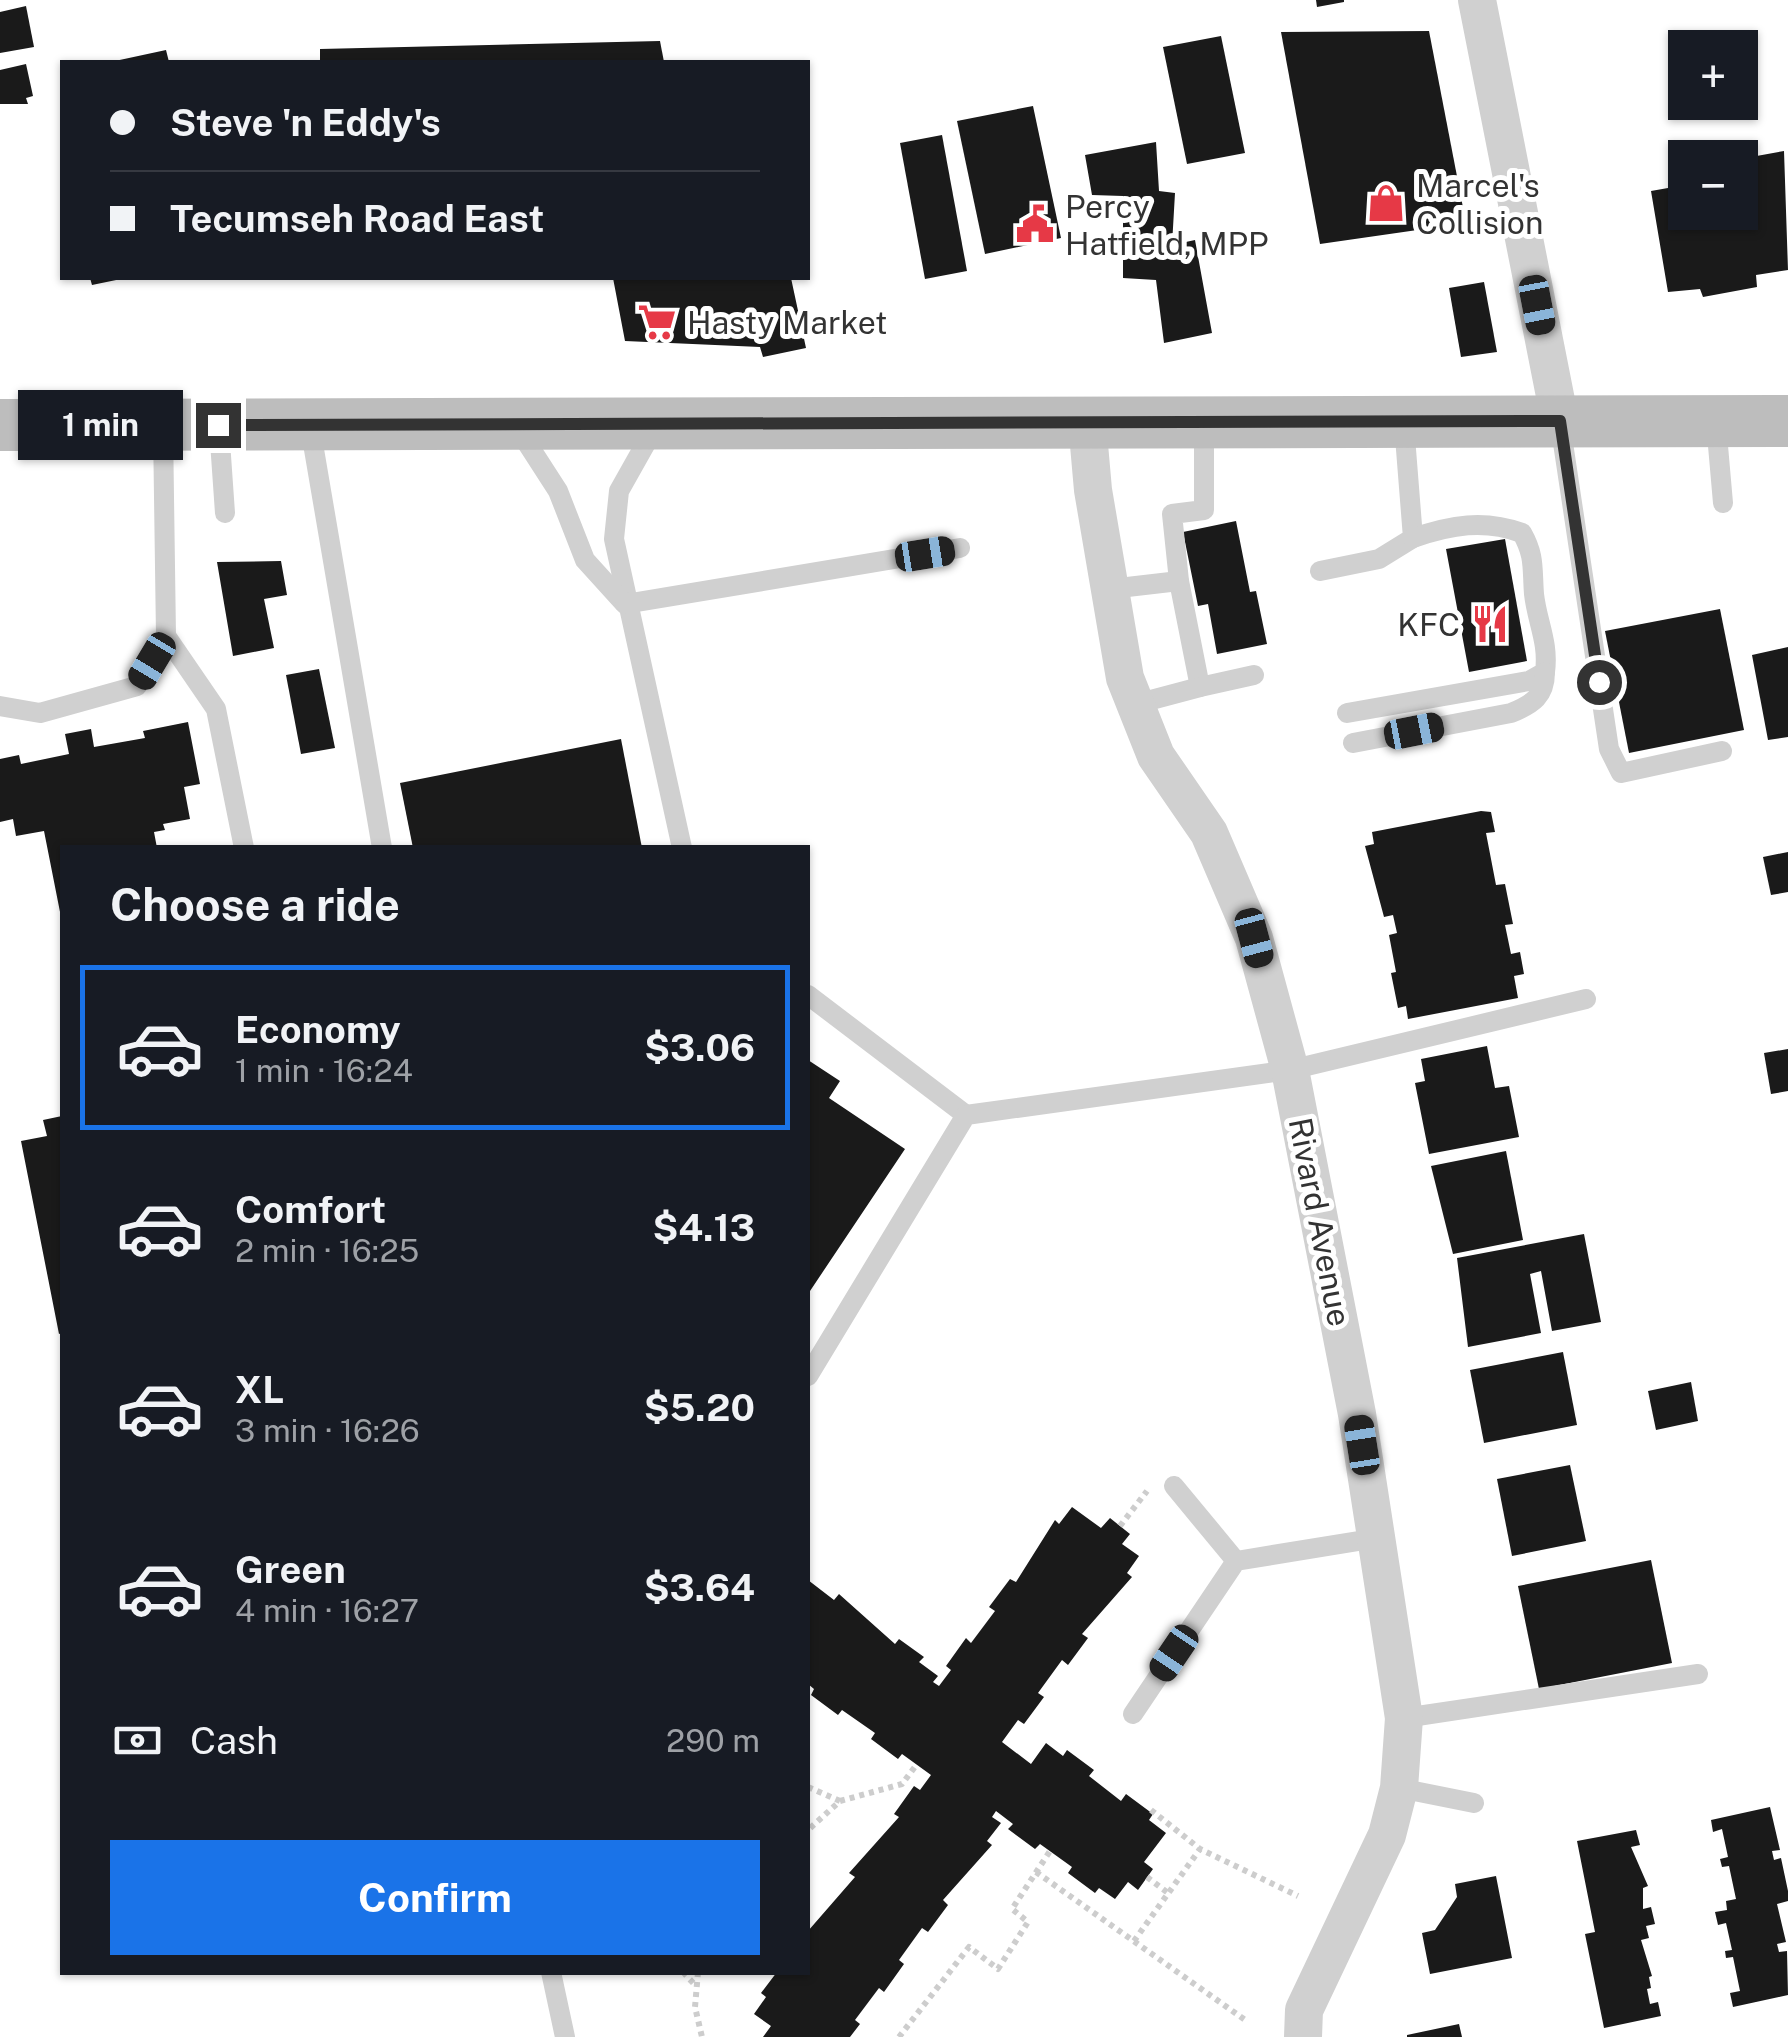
<!DOCTYPE html>
<meta charset="utf-8">
<style>
:root{--surface:#171b24;--page:#20242c;--text:#f1f3f6;--muted:#9ea1a6;--line:#363941;--accent:#1a73e8}
body{margin:0;font-family:"Public Sans",sans-serif;background:var(--page);color:var(--text);height:100vh;display:flex;flex-direction:column;font-size:38px;white-space:nowrap}
*{box-sizing:border-box;margin:0}
p{font-size:32px;color:var(--muted)}
.icon{flex:none;width:55px;height:55px;fill:none;stroke:currentColor;stroke-width:2;stroke-linecap:round;stroke-linejoin:round}
.map{position:relative;flex:1;overflow:hidden}
.panel{position:absolute;left:60px;top:845px;width:750px;height:1130px;display:flex;flex-direction:column;background:var(--surface);border-radius:0px;box-shadow:0 2px 8px #0004}
.panel>*{flex:none}
.top-card{position:absolute;left:60px;top:60px;width:750px;height:220px;border-radius:0px;box-shadow:0 2px 8px #0004;display:grid;align-content:center;height:220px;padding:0 50px;background:var(--surface)}
.controls{position:absolute;left:1668px;top:30px;display:grid;gap:20px}
.controls a{display:grid;place-items:center;width:90px;height:90px;border-radius:0px;background:var(--surface);box-shadow:0 2px 8px #0004;font-size:50px}
.end{position:absolute;width:45px;height:45px;margin:-22px;border:12px solid #333;background:#fff;box-shadow:0 0 0 5px #fff}
.from{border-radius:50%}
.bubble{position:absolute;height:70px;border-radius:0px;background:var(--surface);box-shadow:0 2px 8px #0004;font-size:32px;font-weight:700;line-height:70px;text-align:center}
.car{position:absolute;width:30px;height:60px;margin:-30px -15px;border-radius:12px;box-shadow:0 0 8px 2px #0007;background:linear-gradient(#222 24%,#8ab4d8 0 40%,#222 0 76%,#8ab4d8 0 86%,#222 0)}
.top-card b{display:flex;align-items:center;gap:35px;height:95px;font-size:38px}
.top-card b+b{border-top:2px solid var(--line)}
.top-card i{width:25px;height:25px;background:var(--text)}
ul{padding:0;list-style:none}
li{display:flex;align-items:center;gap:30px;height:165px;margin:0 20px 15px;padding:0 30px;border:5px solid transparent;border-radius:0px}
li div{flex:1}
li b{display:block;font-size:38px}
li em{font-style:normal;font-weight:700}
li.selected{border-color:var(--accent)}
li>.icon{width:90px;height:90px;stroke-width:1.5}
h2{padding:0 50px;font-size:45px;line-height:120px}
.pay{display:flex;align-items:center;gap:25px;height:110px;padding:0 50px;font-size:38px}
.pay p{margin-inline-start:auto}
.primary-button{display:flex;gap:20px;margin-top:auto;padding:20px 50px}
.primary-button a{flex:1;height:115px;border-radius:0px;background:var(--accent);color:#fff;font-size:40px;font-weight:700;line-height:115px;text-align:center}
.map>svg:first-child{display:block}
.building{fill:#1a1a1a}
.lines{fill:none;stroke-linecap:round;stroke-linejoin:round}
.path{stroke:#cdcdcd;stroke-width:6;stroke-dasharray:5 5;stroke-linecap:butt}
.lane{stroke:#d0d0d0;stroke-width:20}
.street{stroke:#d0d0d0;stroke-width:38}
.secondary{stroke:#bdbdbd;stroke-width:52}
.route{stroke:#333;stroke-width:12}
.labels{text-anchor:middle;dominant-baseline:central;stroke-width:10;stroke-linejoin:round;paint-order:stroke}
.poi-label{font-size:32px;fill:#333;stroke:#fff;text-anchor:start}
.street-label{font-size:32px;fill:#333;stroke:#fff}
</style>
<div class="map">
<svg width="1788" height="2037" viewBox="0 0 1788 2037">
<rect width="100%" height="100%" fill="#fff"/>
<g class="building">
<polygon points="1316,0 1344,0 1344,2 1317,7"/>
<polygon points="26,6 34,47 0,53 0,12"/>
<polygon points="1429,31 1466,223 1320,244 1281,32"/>
<polygon points="1221,36 1245,153 1187,164 1163,47"/>
<polygon points="660,41 664,62 320,62 320,49"/>
<polygon points="166,50 169,62 115,62 115,61"/>
<polygon points="26,64 33,96 26,98 28,104 0,104 0,70"/>
<polygon points="1033,106 1061,238 985,254 957,121"/>
<polygon points="942,135 967,271 925,279 900,143"/>
<polygon points="1156,142 1159,191 1175,193 1172,245 1195,240 1212,333 1164,343 1156,280 1123,278 1123,196 1092,195 1085,155"/>
<polygon points="1784,151 1788,270 1756,275 1757,287 1703,297 1700,289 1668,292 1651,191 1685,185 1685,212 1740,212 1740,159"/>
<polygon points="90,278 121,278 121,279 92,285"/>
<polygon points="613,278 791,278 806,348 763,357 760,347 625,341"/>
<polygon points="1484,282 1497,352 1461,357 1449,288"/>
<polygon points="1236,521 1250,592 1256,591 1267,644 1217,654 1208,604 1198,606 1183,532"/>
<polygon points="1505,539 1527,661 1469,672 1446,549"/>
<polygon points="281,561 287,595 264,599 274,648 233,656 217,562"/>
<polygon points="1720,609 1744,730 1629,753 1605,631"/>
<polygon points="1788,647 1788,737 1768,740 1752,655"/>
<polygon points="319,669 335,748 301,754 286,675"/>
<polygon points="188,722 200,784 184,787 190,819 163,824 165,830 154,832 157,848 62,848 61,917 44,831 16,836 13,819 0,822 0,759 19,755 21,764 69,754 65,734 91,729 94,747 145,738 143,731"/>
<polygon points="621,739 642,848 413,848 400,783"/>
<polygon points="1481,811 1491,812 1495,832 1486,833 1496,885 1505,884 1513,924 1505,925 1511,954 1520,952 1524,974 1514,976 1518,998 1408,1019 1406,1006 1398,1008 1391,973 1396,972 1389,935 1397,933 1393,915 1384,917 1365,846 1374,844 1372,832"/>
<polygon points="1788,852 1788,892 1771,895 1763,857"/>
<polygon points="1487,1046 1495,1088 1509,1086 1519,1137 1429,1154 1415,1083 1425,1081 1421,1059"/>
<polygon points="1788,1049 1788,1091 1771,1094 1764,1053"/>
<polygon points="808,1060 840,1081 829,1098 905,1149 808,1294"/>
<polygon points="62,1116 62,1333 59,1334 21,1141 47,1136 43,1120"/>
<polygon points="1506,1151 1523,1240 1453,1254 1431,1166"/>
<polygon points="1584,1234 1601,1322 1552,1331 1541,1271 1530,1274 1541,1333 1468,1347 1457,1258"/>
<polygon points="1563,1352 1577,1425 1484,1443 1470,1370"/>
<polygon points="1691,1382 1698,1421 1656,1430 1648,1391"/>
<polygon points="1570,1465 1586,1541 1512,1556 1497,1479"/>
<polygon points="1072,1507 1101,1528 1110,1518 1130,1534 1122,1544 1139,1556 1127,1573 1132,1577 1082,1634 1088,1638 1068,1665 1062,1660 1038,1693 1044,1697 1024,1724 1018,1720 1002,1742 1031,1764 1046,1743 1063,1756 1067,1750 1094,1770 1089,1776 1121,1801 1126,1794 1153,1814 1149,1820 1166,1833 1144,1862 1153,1869 1138,1890 1128,1882 1115,1899 1099,1888 1095,1893 1068,1873 1072,1867 1040,1844 1035,1849 1008,1829 1013,1824 996,1811 992,1817 1001,1823 987,1841 992,1845 943,1900 948,1905 928,1932 922,1928 899,1960 904,1964 884,1992 879,1988 855,2020 860,2024 850,2037 763,2037 771,2026 754,2014 766,1997 761,1993 777,1972 808,1972 808,1931 855,1877 849,1873 899,1817 894,1814 914,1786 920,1790 931,1775 902,1754 898,1759 871,1739 875,1733 842,1710 838,1715 811,1695 814,1689 808,1684 808,1580 834,1600 839,1594 895,1644 899,1639 924,1657 919,1662 938,1676 933,1682 939,1686 951,1670 946,1666 966,1638 971,1643 995,1611 989,1607 1010,1579 1016,1582 1055,1520 1059,1524"/>
<polygon points="1651,1560 1672,1663 1539,1689 1518,1586"/>
<polygon points="1770,1807 1780,1850 1772,1851 1774,1860 1781,1858 1788,1891 1788,1901 1777,1904 1786,1942 1777,1944 1779,1952 1787,1951 1788,1995 1733,2007 1730,1993 1740,1991 1733,1957 1726,1958 1725,1951 1732,1950 1726,1923 1718,1925 1715,1912 1727,1910 1726,1901 1736,1899 1729,1866 1722,1867 1720,1859 1728,1857 1722,1829 1713,1832 1711,1820"/>
<polygon points="1636,1830 1640,1845 1631,1847 1648,1886 1643,1888 1643,1909 1651,1907 1655,1924 1646,1926 1649,1938 1641,1940 1652,1976 1649,1977 1651,1988 1647,1989 1650,2004 1658,2002 1661,2016 1604,2028 1585,1934 1595,1932 1577,1841"/>
<polygon points="1496,1876 1512,1958 1430,1974 1422,1933 1435,1930 1457,1897 1455,1884"/>
<polygon points="1459,2024 1462,2037 1407,2037 1407,2035"/>
</g>
<g class="lines">
<g class="path">
<polyline points="1120,1526 1147,1491"/>
<polyline points="808,1787 840,1801 808,1830"/>
<polyline points="840,1801 902,1784 917,1764"/>
<polyline points="1151,1810 1200,1849 1298,1896"/>
<polyline points="1036,1872 1248,2022"/>
<polyline points="1147,1877 1168,1893"/>
<polyline points="1134,1941 1200,1849"/>
<polyline points="683,1972 695,1985"/>
<polyline points="698,1972 695,2007 702,2037"/>
<polyline points="899,2037 969,1947 998,1969 1028,1922 1012,1909 1050,1851"/>
</g>
<g class="lane">
<polyline points="1560,423 1609,749 1621,773 1722,751"/>
<polyline points="1716,423 1723,503"/>
<polyline points="1204,424 1204,510 1172,514 1179,581 1200,687 1254,675"/>
<polyline points="310,426 382,848"/>
<polyline points="219,427 225,513"/>
<polyline points="655,427 619,491 614,539 682,848"/>
<polyline points="518,429 558,491 585,560 624,603"/>
<polyline points="1320,571 1379,559 1413,538 1404,424"/>
<polyline points="1110,589 1179,581"/>
<polyline points="625,604 960,548"/>
<polyline points="166,636 216,709 244,848"/>
<polyline points="1136,704 1200,687"/>
<polyline points="0,706 40,713 137,686 166,636 163,427"/>
<path d="M1347,713l182,-32 16,-9c4,-30 -8,-50 -11,-78 -2,-26 1,-38 -12,-61 -38,-14 -71,-8 -109,5"/>
<path d="M1353,743l158,-30c22,-9 34,-17 34,-41"/>
<polyline points="808,995 966,1115"/>
<polyline points="808,1376 966,1115 1290,1070 1586,999"/>
<polyline points="1174,1486 1236,1561"/>
<polyline points="1133,1714 1236,1561 1377,1538"/>
<polyline points="1404,1718 1698,1674"/>
<polyline points="1399,1788 1474,1803"/>
<polyline points="551,1972 565,2037"/>
</g>
<g class="street">
<polyline points="1477,0 1560,421"/>
<polyline points="1087,422 1093,490 1125,678 1156,756 1209,833 1254,938 1290,1070 1357,1414 1404,1718 1399,1788 1387,1835 1304,2010 1303,2037"/>
</g>
<polyline class="secondary" points="0,425 1788,421"/>
</g>
<g class="lines">
<polyline class="route" points="218,425 1560,421 1599,682"/>
</g>
<defs>
<g id="shop-bare" transform="scale(3)"><path d="M-5-2.5h2.3a2.7 3.5 0 0 1 5.4 0H5L5.5 6h-11ZM-1.5-2.5h3a1.5 2.3 0 0 0-3 0Z" fill="#e63946" stroke="#fff" stroke-width="2.5" paint-order="stroke"/></g>
<g id="civic-bare" transform="scale(3)"><path d="M-.6-6.5H3V-4.5H.6V-3L4-1V1h2V6H-6V1h2V-1L-.6-3ZM-1.2 2.5V6h2.4V2.5Z" fill="#e63946" stroke="#fff" stroke-width="2.5" paint-order="stroke"/></g>
<g id="supermarket-bare" transform="scale(3)"><path d="M-6-5.5h2.5l.6 2H6L4.5 2H-2.5L-4.4-4H-6ZM-1.5 3.2a1.3 1.3 0 1 0 .1 0ZM3 3.2a1.3 1.3 0 1 0 .1 0Z" fill="#e63946" stroke="#fff" stroke-width="2.5" paint-order="stroke"/></g>
<g id="restaurant-bare" transform="scale(3)"><path d="M-5-6h1v4h1v-4h1v4h1v-4h1v5L-1.5 .5V6h-2V.5L-5-1ZM5-6V6H3V1.5H1.5Q1.5-4 5-6Z" fill="#e63946" stroke="#fff" stroke-width="2.5" paint-order="stroke"/></g>
</defs>
<g fill-rule="evenodd">
<use href="#shop-bare" x="1386" y="203"/>
<use href="#civic-bare" x="1035" y="224"/>
<use href="#supermarket-bare" x="657" y="322"/>
<use href="#restaurant-bare" x="1490" y="624"/>
</g>
<g class="labels">
<g class="poi-label">
<text x="1416" y="185">Marcel's<tspan x="1416" dy="37">Collision</tspan></text>
<text x="1065" y="206">Percy<tspan x="1065" dy="37">Hatfield, MPP</tspan></text>
<text x="687" y="322">Hasty Market</text>
<text x="1460" y="624" text-anchor="end">KFC</text>
</g>
<g class="street-label">
<text transform="translate(1320 1222) rotate(79)">Rivard Avenue</text>
</g>
</g>
</svg>
<div class="controls">
<a>+</a>
<a>−</a>
</div>
<i class="end from" style="left:1599px;top:682px"></i>
<i class="end" style="left:218px;top:425px"></i>
<div class="bubble" style="left:18px;top:390px;width:165px">1 min</div>
<i class="car" style="left:1537px;top:305px;rotate:169deg"></i>
<i class="car" style="left:925px;top:554px;rotate:81deg"></i>
<i class="car" style="left:152px;top:661px;rotate:211deg"></i>
<i class="car" style="left:1414px;top:731px;rotate:79deg"></i>
<i class="car" style="left:1254px;top:938px;rotate:165deg"></i>
<i class="car" style="left:1362px;top:1445px;rotate:351deg"></i>
<i class="car" style="left:1174px;top:1653px;rotate:214deg"></i>
<div class="top-card">
<b><i class="from"></i>Steve 'n Eddy's</b>
<b><i></i>Tecumseh Road East</b>
</div>
<section class="panel">
<h2>Choose a ride</h2>
<ul>
<li class="selected"><svg class="icon" aria-label="car" viewBox="0 0 24 24"><path d="M5 17H2v-5l4-1 3-4h7l3 4 3 1v5h-3M9 17h6M6 11h13"/><circle cx="7" cy="17" r="2"/><circle cx="17" cy="17" r="2"/></svg><div><b>Economy</b><p>1 min · 16:24</p></div><em>$3.06</em></li>
<li><svg class="icon" aria-label="car" viewBox="0 0 24 24"><path d="M5 17H2v-5l4-1 3-4h7l3 4 3 1v5h-3M9 17h6M6 11h13"/><circle cx="7" cy="17" r="2"/><circle cx="17" cy="17" r="2"/></svg><div><b>Comfort</b><p>2 min · 16:25</p></div><em>$4.13</em></li>
<li><svg class="icon" aria-label="car" viewBox="0 0 24 24"><path d="M5 17H2v-5l4-1 3-4h7l3 4 3 1v5h-3M9 17h6M6 11h13"/><circle cx="7" cy="17" r="2"/><circle cx="17" cy="17" r="2"/></svg><div><b>XL</b><p>3 min · 16:26</p></div><em>$5.20</em></li>
<li><svg class="icon" aria-label="car" viewBox="0 0 24 24"><path d="M5 17H2v-5l4-1 3-4h7l3 4 3 1v5h-3M9 17h6M6 11h13"/><circle cx="7" cy="17" r="2"/><circle cx="17" cy="17" r="2"/></svg><div><b>Green</b><p>4 min · 16:27</p></div><em>$3.64</em></li>
</ul>
<div class="pay"><svg class="icon" aria-label="cash" viewBox="0 0 24 24"><path d="M3 7h18v10H3z"/><circle cx="12" cy="12" r="2"/></svg>Cash<p>290 m</p></div>
<div class="primary-button"><a>Confirm</a></div>
</section>
</div>
